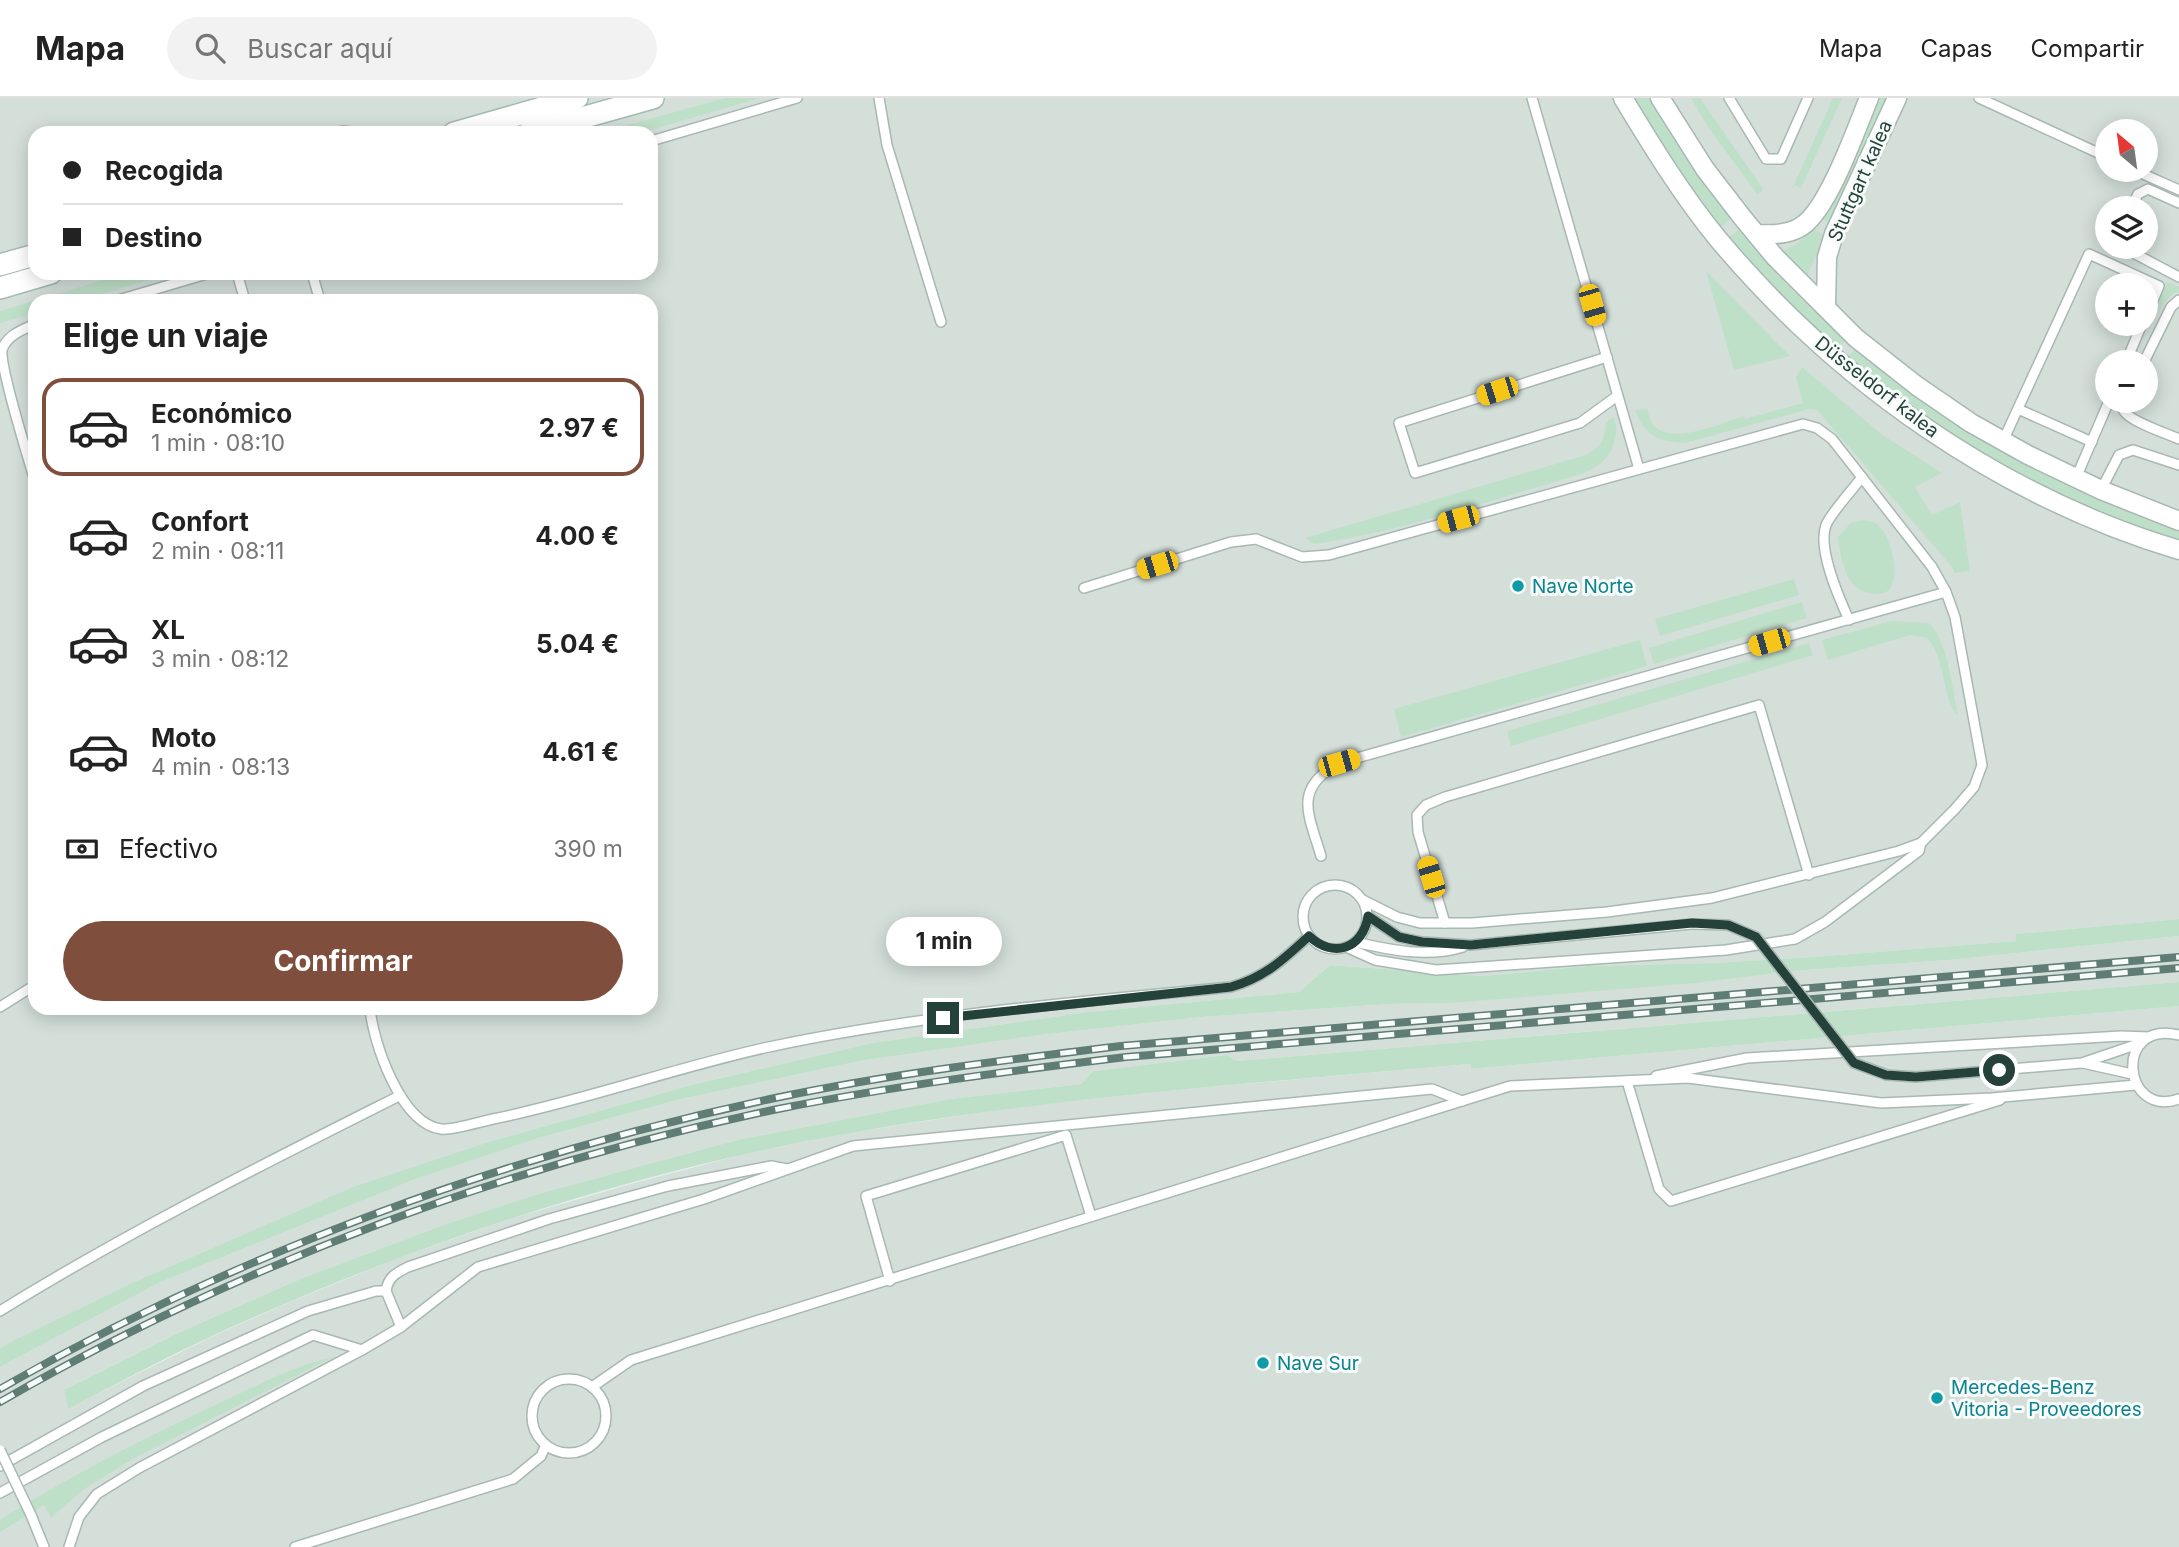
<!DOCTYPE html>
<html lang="es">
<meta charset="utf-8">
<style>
:root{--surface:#fff;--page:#f2f2f2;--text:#222;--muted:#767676;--line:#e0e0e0;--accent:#804e3d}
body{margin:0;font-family:Inter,sans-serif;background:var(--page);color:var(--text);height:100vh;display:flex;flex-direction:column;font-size:26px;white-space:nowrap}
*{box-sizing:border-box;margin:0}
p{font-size:23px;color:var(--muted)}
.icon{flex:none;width:38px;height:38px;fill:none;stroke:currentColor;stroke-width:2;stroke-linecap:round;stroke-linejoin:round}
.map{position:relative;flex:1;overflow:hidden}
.side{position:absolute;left:28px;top:196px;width:630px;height:721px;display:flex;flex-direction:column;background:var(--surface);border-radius:21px;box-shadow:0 4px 18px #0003}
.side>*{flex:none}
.top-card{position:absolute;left:28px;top:28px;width:630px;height:154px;border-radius:21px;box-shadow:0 4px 18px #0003;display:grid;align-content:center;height:154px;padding:0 35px;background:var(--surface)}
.needle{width:46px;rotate:331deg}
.tools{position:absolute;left:2095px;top:21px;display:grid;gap:14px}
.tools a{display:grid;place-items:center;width:63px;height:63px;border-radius:50%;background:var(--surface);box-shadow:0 4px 18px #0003;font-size:35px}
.end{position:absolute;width:32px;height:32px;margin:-16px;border:9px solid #24423a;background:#fff;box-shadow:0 0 0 4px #fff}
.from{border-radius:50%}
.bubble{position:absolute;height:49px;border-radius:24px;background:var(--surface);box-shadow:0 4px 18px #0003;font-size:23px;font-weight:700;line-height:49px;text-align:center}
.car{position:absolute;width:21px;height:42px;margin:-21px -10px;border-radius:9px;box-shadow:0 0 5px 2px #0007;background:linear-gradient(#f5c518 24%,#345 0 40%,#f5c518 0 76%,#345 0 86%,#f5c518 0)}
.top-card b{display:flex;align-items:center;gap:24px;height:66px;font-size:26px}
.top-card b+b{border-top:2px solid var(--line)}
.top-card i{width:18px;height:18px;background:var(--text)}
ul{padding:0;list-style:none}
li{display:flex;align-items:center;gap:21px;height:98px;margin:0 14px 10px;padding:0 21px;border:4px solid transparent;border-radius:21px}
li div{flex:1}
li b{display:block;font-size:26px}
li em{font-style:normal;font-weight:700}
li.current{border-color:var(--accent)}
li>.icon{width:63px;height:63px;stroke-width:1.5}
h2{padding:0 35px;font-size:32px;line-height:84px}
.pay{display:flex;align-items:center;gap:18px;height:77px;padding:0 35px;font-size:26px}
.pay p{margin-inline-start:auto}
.action{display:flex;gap:14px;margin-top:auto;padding:14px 35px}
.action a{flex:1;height:80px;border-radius:42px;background:var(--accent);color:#fff;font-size:28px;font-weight:700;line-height:80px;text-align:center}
header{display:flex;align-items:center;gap:42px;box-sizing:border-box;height:98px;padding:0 35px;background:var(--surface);border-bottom:2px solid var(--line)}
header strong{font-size:33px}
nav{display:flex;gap:38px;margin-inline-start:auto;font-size:24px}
.search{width:490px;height:63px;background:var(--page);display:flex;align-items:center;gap:18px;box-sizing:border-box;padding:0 24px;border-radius:38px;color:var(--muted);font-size:26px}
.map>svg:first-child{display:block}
.built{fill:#d4dfda;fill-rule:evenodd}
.green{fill:#bfe0c8}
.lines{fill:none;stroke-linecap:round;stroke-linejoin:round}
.lane-casing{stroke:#a8b8b2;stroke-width:12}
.street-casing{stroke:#a8b8b2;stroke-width:21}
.secondary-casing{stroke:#a4bbb3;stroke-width:24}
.lane{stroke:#fff;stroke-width:9}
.street{stroke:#fff;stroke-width:18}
.secondary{stroke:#fff;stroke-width:21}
.rail-casing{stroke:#5f7d75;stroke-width:8}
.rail{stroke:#f7fbf9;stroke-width:5;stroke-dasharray:16;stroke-linecap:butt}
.lane-bridge-casing{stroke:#a8b8b2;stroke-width:12;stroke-linecap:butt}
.lane-bridge{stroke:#fff;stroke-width:9}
.route{stroke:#24423a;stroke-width:9}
.culture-dot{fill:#0f9aa8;stroke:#f7fbf9;stroke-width:2.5}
.labels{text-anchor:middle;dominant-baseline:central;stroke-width:6;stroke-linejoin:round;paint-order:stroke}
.street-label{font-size:19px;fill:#24423a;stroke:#f7fbf9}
.culture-label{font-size:19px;fill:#0d838f;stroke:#f7fbf9;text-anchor:start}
</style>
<header>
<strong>Mapa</strong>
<div class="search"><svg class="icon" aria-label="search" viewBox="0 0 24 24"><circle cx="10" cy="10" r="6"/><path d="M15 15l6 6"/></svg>Buscar aquí</div>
<nav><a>Mapa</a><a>Capas</a><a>Compartir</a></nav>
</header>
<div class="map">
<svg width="2179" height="1449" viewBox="0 0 2179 1449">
<rect width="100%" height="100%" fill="#e6efeb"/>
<g class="built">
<path d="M0,0h2179v821l-163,15 1,7 -204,16 -100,6 -125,3 -105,10 -153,-11 -31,27 -211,20 -216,31 -181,42 -203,57 -134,45 -220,95 -134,66zM2107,33h39v39h-39zM35,35h616v140h-616zM2107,110h39v39h-39zM2107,187h39v39h-39zM35,203h616v707h-616zM2107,264h39v39h-39z"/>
<polygon points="2179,838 2179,884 1236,963 1227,957 1093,973 1081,986 950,1001 737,1042 538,1096 449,1125 300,1181 180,1234 64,1292 69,1310 211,1239 290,1204 396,1161 513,1120 638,1084 745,1056 842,1036 1023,1008 1187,991 1470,966 1471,971 2179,908 2179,1449 0,1449 0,1269 161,1184 416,1081 539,1040 677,1002 860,963 1040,937 1202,919 1390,906 1452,905 1792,873 1949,862"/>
</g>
<g class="green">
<polygon points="725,0 760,0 640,35 600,35"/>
<polygon points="1630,0 1653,0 1732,119 1719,131 1671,65"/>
<polygon points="1691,0 1700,0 1763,91 1758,97 1708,29"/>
<polygon points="1833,0 1842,0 1801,90 1794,87"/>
<polygon points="1879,0 1887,0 1831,126 1822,120 1830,109"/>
<polygon points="1740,130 1848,240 1836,253 1726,142"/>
<polygon points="1813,131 1826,138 1806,179 1783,153 1797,146"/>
<polygon points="1706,173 1790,258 1734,272"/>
<polygon points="127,175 173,175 76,203 35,203 35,215 0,225 0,213"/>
<path d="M2167,184l12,5v5c-16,4 -19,23 -31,33z"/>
<polygon points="1857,249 1895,279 2179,429 2179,446 2074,407 1952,341 1846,262"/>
<path d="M1802,269l79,67 61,39 -27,14 17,28 28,-13 10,69 -15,2 -3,-6 -135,-157 -8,-1 -124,34c-27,-1 -40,-7 -50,-33l12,-1c2,4 3,13 6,16 19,21 69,-2 91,-9l1,3 58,-16 -7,-26z"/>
<path d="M1613,319c8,14 0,36 -12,46 -6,5 -14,8 -20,11 -86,25 -179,58 -267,70l-9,-6 281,-83c16,-10 18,-13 20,-32z"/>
<path d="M1863,422c3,1 7,1 11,2 16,8 26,50 17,65 -3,5 -8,7 -14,7 -31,0 -36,-32 -39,-57l13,-14z"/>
<polygon points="1794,481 1799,497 1660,538 1655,521"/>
<polygon points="1802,504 1807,520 1654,566 1649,550"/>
<path d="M1892,523l37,2c20,21 23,65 29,93 -19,-22 -10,-54 -31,-78l-17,-3 -82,25 -6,-20z"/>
<polygon points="1640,542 1647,568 1401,639 1394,611"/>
<polygon points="1809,545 1813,557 1511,648 1507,633"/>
<polygon points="2179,821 2179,838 1949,862 1792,873 1695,885 1452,905 1390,906 1202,919 1040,937 860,963 677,1002 539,1040 416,1081 161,1184 0,1269 0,1250 15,1242 134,1184 353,1089 488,1044 691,987 872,945 1088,914 1299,894 1330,867 1483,878 1588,868 1713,865 1813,859 2016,843 2016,836"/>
<path d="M2179,884v24l-708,63 -1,-5c-209,19 -419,33 -625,70 -218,39 -432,110 -633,202 -49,23 -96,48 -144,73l-4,-19 116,-58 120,-53 149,-56 89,-29 199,-54 213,-41 131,-15 12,-13 134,-16 10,6z"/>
<path d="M333,1259l-202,103 -48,30 -32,28 -7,-13 -44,27v-12c73,-46 150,-85 228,-121 35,-16 68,-34 105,-42z"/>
</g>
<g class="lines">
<g class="lane-casing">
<g id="lane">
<polyline points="879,0 887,47 941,224"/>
<polyline points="1532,0 1639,371"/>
<polyline points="1729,0 1766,61 1781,61 1808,0"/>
<polyline points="1979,0 2107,59"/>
<polyline points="335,35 343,33 359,35"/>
<polyline points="651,43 797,0"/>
<polyline points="2134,72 2179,92"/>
<polyline points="2131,110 2138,96 2148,91 2179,105"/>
<polyline points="2122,149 2179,179"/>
<polyline points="237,175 245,203"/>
<polyline points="312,175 320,203"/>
<polyline points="115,203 210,175"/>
<path d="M35,226c-13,6 -28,11 -33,26 -2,17 26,108 33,131"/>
<polyline points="1607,259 1399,325 1415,375 1580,325 1617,298"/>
<polyline points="2126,264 2142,226"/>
<polyline points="2144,264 2171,209 2179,202"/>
<path d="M2125,303c-2,4 -4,6 -1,10 5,10 44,23 55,28"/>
<polyline points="2018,311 2092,344"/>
<polyline points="2003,343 2089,156 2159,188 2146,219"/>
<polyline points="2076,380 2109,303"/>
<polyline points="2101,392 2119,357 2133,352 2179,367"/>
<polyline points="1084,490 1231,444 1256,441 1302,459 1329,457 1803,326 1817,330 1832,341 1932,469 1946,494 1955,519 1982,667 1974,689 1955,711 1921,745 1899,753 1712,800 1607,814 1472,825 1420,825 1397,819 1363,802"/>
<path d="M1849,522c-10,-22 -32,-71 -23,-95 5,-12 27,-36 36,-48"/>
<path d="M1321,758c-12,-41 -29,-67 18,-93l607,-171"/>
<circle cx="1335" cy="819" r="32"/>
<polyline points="1368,818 1399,839 1422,844 1471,847 1692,826"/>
<polyline points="1445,825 1418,734 1417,717 1426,707 1445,699 1759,607 1809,777"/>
<path d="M1355,844c35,8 73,16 108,5"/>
<polyline points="1346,849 1375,862 1436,872 1726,852 1795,841 1825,824 1919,753 1921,745"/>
<polyline points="0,909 35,887"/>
<path d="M370,910c3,35 31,116 71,121 11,2 44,-9 57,-11 90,-19 177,-50 266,-70 154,-33 311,-46 467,-61 34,-10 52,-27 78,-51"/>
<path d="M2179,937c-66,-16 -57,84 0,64"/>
<polyline points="2083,965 2132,976"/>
<polyline points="1656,978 1747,960 2121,938 2149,939"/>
<polyline points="1916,979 2082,965 2141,945"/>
<polyline points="1627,983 1659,1091 1671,1103 2000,1002"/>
<polyline points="890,1183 866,1098 1066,1037 1091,1118"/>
<path d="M386,1193c2,-14 10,-18 22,-24l141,-48 119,-33 103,-20 16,3"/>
<path d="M0,1213c129,-80 264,-147 399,-215"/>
<circle cx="569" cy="1318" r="37"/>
<polyline points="592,1289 631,1262 1510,988 1688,980 1881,1005 1992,1000 2136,987"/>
<polyline points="0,1368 143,1288 308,1213 376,1193 386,1193 401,1229"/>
<polyline points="0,1395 102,1339 313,1237 362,1252"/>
<polyline points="31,1417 44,1449"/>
<polyline points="69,1449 79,1419 97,1396 139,1370 362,1252 401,1229 478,1169 704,1101 853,1048 1432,991 1462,1003"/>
<polyline points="295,1449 513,1381 541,1358 546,1347"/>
</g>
</g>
<g class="street-casing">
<g id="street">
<path d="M1623,0c29,48 59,97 95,141 120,143 281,257 461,311"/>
<polyline points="1660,0 1705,71 1742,119 1775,159 1856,240 1917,288 1971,325 2028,357 2101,392 2179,423"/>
<path d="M1756,136c15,1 33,1 46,-8 27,-18 54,-97 67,-128"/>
<polyline points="1826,208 1827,159 1834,136 1897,0"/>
</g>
</g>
<g class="secondary-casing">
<g id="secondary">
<polyline points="454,35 577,0"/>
<polyline points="528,35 653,0"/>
<polyline points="0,167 35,157"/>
<polyline points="0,190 51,175"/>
</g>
</g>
<use href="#lane" class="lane"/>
<use href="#street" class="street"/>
<use href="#secondary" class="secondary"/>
<g class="rail-casing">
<g id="rail">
<path d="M0,1291c236,-136 509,-235 775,-291 115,-24 230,-38 346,-52l1058,-89"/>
<path d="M0,1304c240,-138 507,-237 778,-293 115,-23 231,-38 348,-52l1053,-89"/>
</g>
</g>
<use href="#rail" class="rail"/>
<g class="lane-bridge-casing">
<g id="lane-bridge">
<polyline points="1692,826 1728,827 1756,839 1854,965 1887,977 1916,979"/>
<polyline points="0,1352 31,1417"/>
</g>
</g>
<use href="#lane-bridge" class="lane-bridge"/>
</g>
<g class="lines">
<path class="route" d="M943,920l288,-31c34,-10 52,-27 78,-51 24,23 54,13 59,-20l31,21 23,5 49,3 221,-22 36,2 28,12 98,126 32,12 30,2 83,-7"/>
</g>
<g class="culture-dot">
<circle cx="1518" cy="488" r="7"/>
<circle cx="1263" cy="1265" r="7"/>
<circle cx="1937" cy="1300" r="7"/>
</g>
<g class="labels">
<g class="street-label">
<text transform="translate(1860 83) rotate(-66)">Stuttgart kalea</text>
<text transform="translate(1877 289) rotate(38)">Düsseldorf kalea</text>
</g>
<g class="culture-label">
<text x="1532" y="488">Nave Norte</text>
<text x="1277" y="1265">Nave Sur</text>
<text x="1951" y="1289">Mercedes-Benz<tspan x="1951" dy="22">Vitoria - Proveedores</tspan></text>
</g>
</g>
</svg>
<div class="tools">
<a><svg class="needle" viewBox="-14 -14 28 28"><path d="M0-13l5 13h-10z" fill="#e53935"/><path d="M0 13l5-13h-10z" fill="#767676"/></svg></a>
<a><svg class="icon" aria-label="layers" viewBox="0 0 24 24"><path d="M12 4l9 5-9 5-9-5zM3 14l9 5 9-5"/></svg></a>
<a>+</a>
<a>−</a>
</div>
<i class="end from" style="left:1999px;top:972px"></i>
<i class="end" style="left:943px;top:920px"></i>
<div class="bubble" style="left:886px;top:819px;width:116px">1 min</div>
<i class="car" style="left:1592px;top:207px;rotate:164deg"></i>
<i class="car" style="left:1497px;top:293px;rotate:252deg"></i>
<i class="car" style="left:1458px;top:421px;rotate:255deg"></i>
<i class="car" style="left:1157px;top:467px;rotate:253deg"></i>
<i class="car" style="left:1769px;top:544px;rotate:254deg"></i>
<i class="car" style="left:1339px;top:665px;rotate:74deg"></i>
<i class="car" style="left:1431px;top:779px;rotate:343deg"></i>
<div class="top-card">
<b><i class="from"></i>Recogida</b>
<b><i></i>Destino</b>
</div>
<section class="side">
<h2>Elige un viaje</h2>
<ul>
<li class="current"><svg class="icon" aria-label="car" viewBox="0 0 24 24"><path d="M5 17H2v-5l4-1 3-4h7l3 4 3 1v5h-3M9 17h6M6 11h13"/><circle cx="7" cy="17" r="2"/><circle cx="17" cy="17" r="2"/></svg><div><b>Económico</b><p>1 min · 08:10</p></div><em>2.97 €</em></li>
<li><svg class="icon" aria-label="car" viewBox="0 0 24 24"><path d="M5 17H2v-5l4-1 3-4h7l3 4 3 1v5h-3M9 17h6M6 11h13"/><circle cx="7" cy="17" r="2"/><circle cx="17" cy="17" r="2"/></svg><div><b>Confort</b><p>2 min · 08:11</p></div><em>4.00 €</em></li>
<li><svg class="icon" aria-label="car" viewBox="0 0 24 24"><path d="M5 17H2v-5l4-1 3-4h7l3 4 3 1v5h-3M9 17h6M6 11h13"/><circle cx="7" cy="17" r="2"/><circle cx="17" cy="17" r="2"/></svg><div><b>XL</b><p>3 min · 08:12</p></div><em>5.04 €</em></li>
<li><svg class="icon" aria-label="car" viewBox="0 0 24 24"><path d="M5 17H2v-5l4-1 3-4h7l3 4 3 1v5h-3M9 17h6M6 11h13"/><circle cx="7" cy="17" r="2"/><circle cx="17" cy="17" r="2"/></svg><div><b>Moto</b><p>4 min · 08:13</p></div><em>4.61 €</em></li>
</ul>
<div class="pay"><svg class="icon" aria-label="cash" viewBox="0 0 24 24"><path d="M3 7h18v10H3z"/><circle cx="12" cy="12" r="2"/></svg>Efectivo<p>390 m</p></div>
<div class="action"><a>Confirmar</a></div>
</section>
</div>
